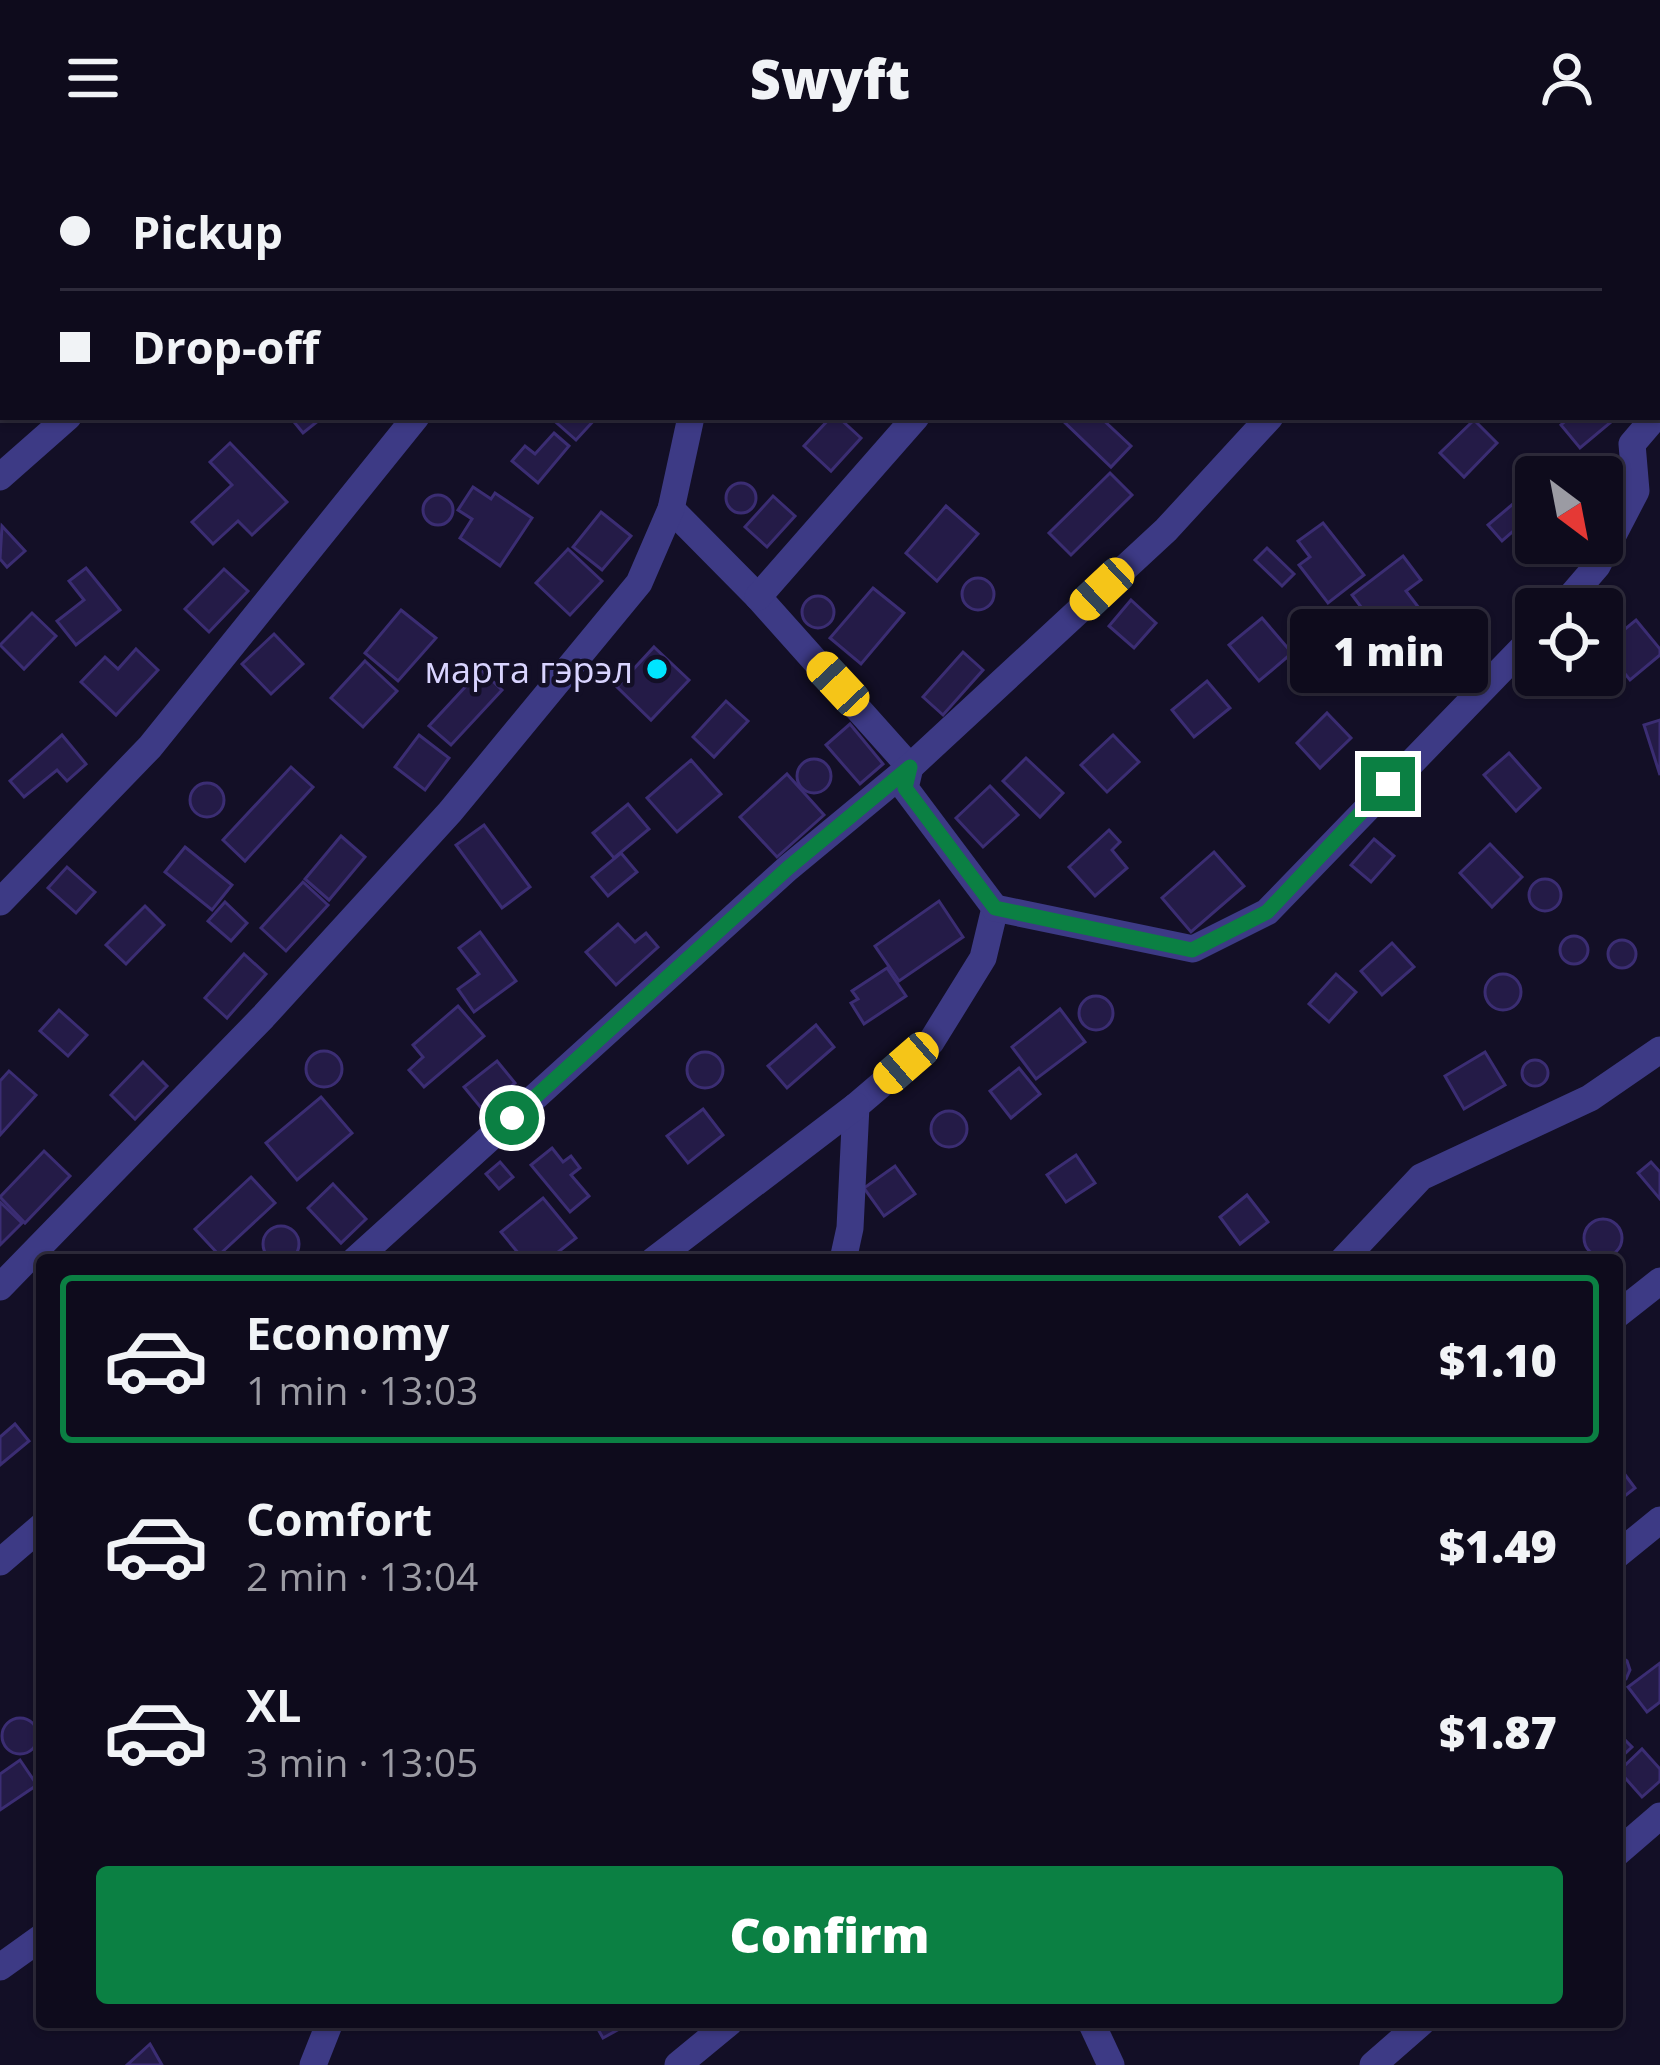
<!DOCTYPE html>
<meta charset="utf-8">
<style>
:root{--surface:#0e0b1c;--page:#1c1929;--text:#f1f3f6;--muted:#9b9ba3;--line:#2e2b3b;--accent:#0b8043}
body{margin:0;font-family:"Open Sans",sans-serif;background:var(--page);color:var(--text);height:100vh;display:flex;flex-direction:column;font-size:45px;white-space:nowrap}
*{box-sizing:border-box;margin:0}
p{font-size:39px;color:var(--muted)}
.icon{flex:none;width:66px;height:66px;fill:none;stroke:currentColor;stroke-width:2;stroke-linecap:round;stroke-linejoin:round}
.map{position:relative;flex:1;overflow:hidden}
.panel{position:absolute;left:36px;top:1098px;width:1587px;height:774px;display:flex;flex-direction:column;background:var(--surface);border-radius:12px;box-shadow:0 3px 9px #0004,0 0 0 3px var(--line)}
.panel>*{flex:none}
.hud{position:absolute;left:0px;top:0px;width:1662px;height:264px;box-shadow:0 3px 9px #0004,0 0 0 3px var(--line);display:grid;align-content:center;height:264px;padding:0 60px;background:var(--surface)}
.needle{width:78px;rotate:148deg}
.tools{position:absolute;left:1515px;top:300px;display:grid;gap:24px}
.tools a{display:grid;place-items:center;width:108px;height:108px;border-radius:12px;background:var(--surface);box-shadow:0 3px 9px #0004,0 0 0 3px var(--line);font-size:60px}
.end{position:absolute;width:54px;height:54px;margin:-27px;border:15px solid #0b8043;background:#fff;box-shadow:0 0 0 6px #fff}
.from{border-radius:50%}
.bubble{position:absolute;height:84px;border-radius:12px;background:var(--surface);box-shadow:0 3px 9px #0004,0 0 0 3px var(--line);font-size:39px;font-weight:800;line-height:84px;text-align:center}
.car{position:absolute;width:36px;height:72px;margin:-36px -18px;border-radius:15px;box-shadow:0 0 9px 3px #0007;background:linear-gradient(#f5c518 24%,#345 0 40%,#f5c518 0 76%,#345 0 86%,#f5c518 0)}
.hud b{display:flex;align-items:center;gap:42px;height:114px;font-size:45px}
.hud b+b{border-top:3px solid var(--line)}
.hud i{width:30px;height:30px;background:var(--text)}
ul{padding:21px 0 0;list-style:none}
li{display:flex;align-items:center;gap:36px;height:168px;margin:0 24px 18px;padding:0 36px;border:6px solid transparent;border-radius:12px}
li div{flex:1}
li b{display:block;font-size:45px}
li em{font-style:normal;font-weight:800}
li.current{border-color:var(--accent)}
li>.icon{width:108px;height:108px;stroke-width:1.5}
.action{display:flex;gap:24px;margin-top:auto;padding:24px 60px}
.action a{flex:1;height:138px;border-radius:12px;background:var(--accent);color:#fff;font-size:48px;font-weight:800;line-height:138px;text-align:center}
header{display:flex;justify-content:space-between;align-items:center;height:156px;padding:0 60px;background:var(--surface);font-size:54px;font-weight:800}
.map>svg:first-child{display:block}
.building{fill:#241b47;stroke:#3b2d73;stroke-width:3}
.lines{fill:none;stroke-linecap:round;stroke-linejoin:round}
.minor{stroke:#3d3a85;stroke-width:27}
.route{stroke:#0b8043;stroke-width:15}
.poi-dot{fill:#00e5ff;stroke:#130f26;stroke-width:4.5}
.labels{text-anchor:middle;dominant-baseline:central;stroke-width:9;stroke-linejoin:round;paint-order:stroke}
.poi-label{font-size:36px;fill:#d9d4ff;stroke:#130f26;text-anchor:end}
</style>
<header><svg class="icon" aria-label="menu" viewBox="0 0 24 24"><path d="M4 6h16M4 12h16M4 18h16"/></svg>Swyft<svg class="icon" aria-label="person" viewBox="0 0 24 24"><circle cx="12" cy="8" r="4"/><path d="M4 21q1-7 8-7t8 7"/></svg></header>
<div class="map">
<svg width="1660" height="1909" viewBox="0 0 1660 1909">
<rect width="100%" height="100%" fill="#130f26"/>
<g class="building">
<polygon points="290,261 323,261 303,277"/>
<polygon points="550,261 597,261 576,284"/>
<polygon points="831,261 838,261 861,282 831,315 804,290"/>
<polygon points="1059,261 1100,261 1131,290 1111,311"/>
<polygon points="1570,261 1617,261 1580,292 1561,269"/>
<polygon points="1474,264 1497,287 1464,321 1440,297"/>
<polygon points="554,277 569,290 538,327 512,305 525,290 535,298"/>
<polygon points="230,287 287,346 252,379 238,365 213,388 192,366 232,329 210,306"/>
<polygon points="1110,317 1132,339 1071,399 1049,377"/>
<circle cx="741" cy="342" r="15"/>
<polygon points="473,331 491,343 495,337 532,362 500,410 460,382 472,363 458,354"/>
<circle cx="438" cy="354" r="15"/>
<polygon points="773,340 795,360 767,391 745,371"/>
<polygon points="1513,348 1526,364 1502,385 1488,369"/>
<polygon points="946,350 978,378 937,425 906,397"/>
<polygon points="601,356 631,380 602,414 573,391"/>
<polygon points="1323,367 1364,419 1328,447 1299,409 1310,401 1298,385"/>
<polygon points="2,370 25,395 7,411 0,403"/>
<polygon points="1267,392 1294,418 1282,430 1255,404"/>
<polygon points="568,393 602,425 570,459 536,427"/>
<polygon points="1403,400 1421,424 1406,435 1432,469 1423,477 1438,495 1418,511 1399,486 1391,491 1352,439"/>
<polygon points="86,412 120,454 76,489 57,465 84,444 69,425"/>
<polygon points="224,413 248,435 209,476 185,453"/>
<circle cx="978" cy="438" r="16"/>
<polygon points="873,432 904,457 861,508 830,482"/>
<circle cx="818" cy="456" r="16"/>
<polygon points="1131,444 1156,467 1134,492 1109,470"/>
<polygon points="401,454 436,482 398,525 365,497"/>
<polygon points="32,457 56,480 24,513 0,489"/>
<polygon points="1262,462 1292,497 1259,525 1229,489"/>
<polygon points="1636,464 1660,493 1660,499 1630,524 1603,491"/>
<polygon points="274,478 303,508 271,538 242,508"/>
<polygon points="654,491 689,524 651,564 617,531"/>
<polygon points="136,493 158,514 116,559 81,526 105,501 118,513"/>
<polygon points="963,496 983,514 943,559 923,541"/>
<polygon points="365,505 397,535 363,571 331,542"/>
<polygon points="481,514 502,534 451,589 429,570"/>
<polygon points="1207,525 1230,552 1194,581 1172,554"/>
<polygon points="726,545 748,565 714,601 693,581"/>
<polygon points="1327,557 1351,582 1320,612 1297,587"/>
<polygon points="1660,564 1660,619 1644,569"/>
<polygon points="850,568 883,608 860,628 826,589"/>
<polygon points="62,579 86,608 67,625 57,614 24,641 10,625"/>
<polygon points="419,579 449,602 425,634 395,611"/>
<polygon points="1113,579 1139,606 1107,636 1081,609"/>
<polygon points="1509,597 1540,632 1516,655 1484,619"/>
<polygon points="1026,602 1063,637 1040,661 1003,625"/>
<circle cx="814" cy="620" r="17"/>
<polygon points="691,604 721,638 677,676 647,642"/>
<polygon points="291,611 313,631 245,705 223,684"/>
<polygon points="787,618 824,659 777,701 740,661"/>
<circle cx="207" cy="644" r="17"/>
<polygon points="990,630 1018,659 983,691 956,662"/>
<polygon points="628,648 649,673 614,702 593,677"/>
<polygon points="484,669 530,731 502,752 456,689"/>
<polygon points="1109,674 1120,686 1112,694 1127,712 1095,740 1069,711"/>
<polygon points="341,680 365,701 329,744 305,723"/>
<polygon points="1374,683 1394,700 1371,726 1351,709"/>
<polygon points="1490,688 1522,721 1492,751 1460,717"/>
<polygon points="185,691 232,729 212,754 165,716"/>
<polygon points="1214,696 1244,730 1191,776 1162,742"/>
<polygon points="621,697 637,716 608,740 592,721"/>
<polygon points="67,711 95,736 76,757 48,732"/>
<circle cx="1545" cy="739" r="16"/>
<polygon points="303,726 328,749 286,795 261,772"/>
<polygon points="939,745 963,781 899,825 875,790"/>
<polygon points="225,746 247,767 231,785 208,765"/>
<polygon points="145,750 164,769 126,808 106,789"/>
<polygon points="618,768 635,786 646,777 658,791 616,829 586,796"/>
<polygon points="480,776 516,825 474,856 458,833 479,818 459,792"/>
<circle cx="1574" cy="794" r="14"/>
<circle cx="1622" cy="798" r="14"/>
<polygon points="1392,787 1414,811 1382,839 1361,815"/>
<polygon points="244,798 266,818 227,862 205,842"/>
<polygon points="887,812 906,840 864,868 851,847 858,843 852,835"/>
<polygon points="1336,818 1356,836 1329,866 1309,848"/>
<circle cx="1503" cy="836" r="18"/>
<circle cx="1096" cy="857" r="17"/>
<polygon points="458,850 484,880 424,931 409,914 423,901 413,889"/>
<polygon points="1060,853 1085,886 1036,923 1012,891"/>
<polygon points="59,854 87,879 68,900 40,875"/>
<polygon points="816,869 834,891 787,932 768,910"/>
<circle cx="324" cy="913" r="18"/>
<polygon points="1485,896 1505,929 1464,953 1445,920"/>
<circle cx="705" cy="914" r="18"/>
<circle cx="1535" cy="917" r="13"/>
<polygon points="497,905 515,927 482,953 464,931"/>
<polygon points="143,906 167,930 135,963 111,939"/>
<polygon points="1019,912 1040,938 1011,962 990,935"/>
<polygon points="9,915 36,939 0,979 0,925"/>
<polygon points="321,941 352,977 297,1024 266,987"/>
<polygon points="703,953 723,979 688,1007 667,980"/>
<circle cx="949" cy="973" r="18"/>
<polygon points="552,992 563,1006 571,1000 580,1012 571,1019 589,1040 570,1056 531,1009"/>
<polygon points="44,995 70,1020 25,1067 0,1041"/>
<polygon points="1076,999 1095,1027 1066,1046 1047,1019"/>
<polygon points="500,1006 513,1021 499,1033 486,1018"/>
<polygon points="1651,1006 1660,1016 1660,1043 1638,1017"/>
<polygon points="895,1010 915,1038 884,1060 864,1032"/>
<polygon points="251,1021 275,1047 219,1099 195,1073"/>
<polygon points="333,1028 366,1063 341,1087 308,1052"/>
<polygon points="1247,1039 1268,1066 1240,1088 1220,1061"/>
<polygon points="543,1042 576,1082 548,1104 524,1104 501,1076"/>
<polygon points="0,1046 22,1067 0,1089"/>
<circle cx="1603" cy="1082" r="19"/>
<circle cx="281" cy="1088" r="18"/>
<polygon points="15,1268 29,1285 0,1309 0,1281"/>
<polygon points="1617,1308 1635,1332 1617,1346"/>
<polygon points="1617,1498 1627,1505 1630,1514 1626,1523 1617,1528"/>
<polygon points="1660,1507 1660,1546 1647,1556 1628,1531"/>
<circle cx="20" cy="1580" r="18"/>
<polygon points="1617,1576 1632,1591 1617,1605"/>
<polygon points="1642,1593 1660,1613 1660,1625 1642,1641 1619,1615"/>
<polygon points="20,1604 37,1629 0,1654 0,1618"/>
<polygon points="594,1866 632,1866 603,1882"/>
<polygon points="150,1888 162,1909 127,1909"/>
</g>
<g class="lines">
<g class="minor">
<polyline points="566,0 568,3"/>
<polyline points="355,3 359,0"/>
<polyline points="606,3 608,0"/>
<polyline points="896,3 898,0"/>
<polyline points="1142,3 1145,0"/>
<polyline points="1508,3 1511,0"/>
<polyline points="0,321 68,261"/>
<polyline points="671,353 758,441 910,611 905,632 995,752 983,802 931,886 856,950 850,1072 843,1104"/>
<polyline points="758,441 916,261"/>
<polyline points="1560,453 1597,410 1636,335 1632,288 1655,261"/>
<polyline points="0,746 150,591 416,261"/>
<polyline points="995,752 1193,793 1267,756 1536,478"/>
<polyline points="355,1104 788,712 910,611 1166,374 1270,261"/>
<polyline points="654,1104 856,950"/>
<polyline points="1343,1104 1421,1021 1590,942 1660,894"/>
<polyline points="0,1131 263,861 450,656 639,427 671,353 691,261"/>
<polyline points="1617,1159 1660,1125"/>
<polyline points="1617,1399 1660,1364"/>
<polyline points="0,1406 42,1370"/>
<polyline points="1617,1697 1660,1660"/>
<polyline points="0,1811 42,1781"/>
<polyline points="1091,1866 1111,1909"/>
<polyline points="313,1909 330,1866"/>
<polyline points="678,1909 730,1866"/>
<polyline points="1373,1909 1422,1866"/>
</g>
</g>
<g class="lines">
<polyline class="route" points="512,962 788,712 910,611 905,632 995,752 1192,794 1267,756 1388,628"/>
</g>
<circle class="poi-dot" cx="657" cy="513" r="12"/>
<g class="labels">
<g class="poi-label">
<text x="633" y="513">марта гэрэл</text>
</g>
</g>
</svg>
<div class="tools">
<a><svg class="needle" viewBox="-14 -14 28 28"><path d="M0-13l5 13h-10z" fill="#e53935"/><path d="M0 13l5-13h-10z" fill="#9b9ba3"/></svg></a>
<a><svg class="icon" aria-label="locate" viewBox="0 0 24 24"><circle cx="12" cy="12" r="6"/><path d="M12 2v4M12 18v4M2 12h4M18 12h4"/></svg></a>
</div>
<i class="end from" style="left:512px;top:962px"></i>
<i class="end" style="left:1388px;top:628px"></i>
<div class="bubble" style="left:1290px;top:453px;width:198px">1 min</div>
<i class="car" style="left:1102px;top:433px;rotate:227deg"></i>
<i class="car" style="left:838px;top:528px;rotate:317deg"></i>
<i class="car" style="left:906px;top:907px;rotate:229deg"></i>
<div class="hud">
<b><i class="from"></i>Pickup</b>
<b><i></i>Drop-off</b>
</div>
<section class="panel">
<ul>
<li class="current"><svg class="icon" aria-label="car" viewBox="0 0 24 24"><path d="M5 17H2v-5l4-1 3-4h7l3 4 3 1v5h-3M9 17h6M6 11h13"/><circle cx="7" cy="17" r="2"/><circle cx="17" cy="17" r="2"/></svg><div><b>Economy</b><p>1 min · 13:03</p></div><em>$1.10</em></li>
<li><svg class="icon" aria-label="car" viewBox="0 0 24 24"><path d="M5 17H2v-5l4-1 3-4h7l3 4 3 1v5h-3M9 17h6M6 11h13"/><circle cx="7" cy="17" r="2"/><circle cx="17" cy="17" r="2"/></svg><div><b>Comfort</b><p>2 min · 13:04</p></div><em>$1.49</em></li>
<li><svg class="icon" aria-label="car" viewBox="0 0 24 24"><path d="M5 17H2v-5l4-1 3-4h7l3 4 3 1v5h-3M9 17h6M6 11h13"/><circle cx="7" cy="17" r="2"/><circle cx="17" cy="17" r="2"/></svg><div><b>XL</b><p>3 min · 13:05</p></div><em>$1.87</em></li>
</ul>
<div class="action"><a>Confirm</a></div>
</section>
</div>
